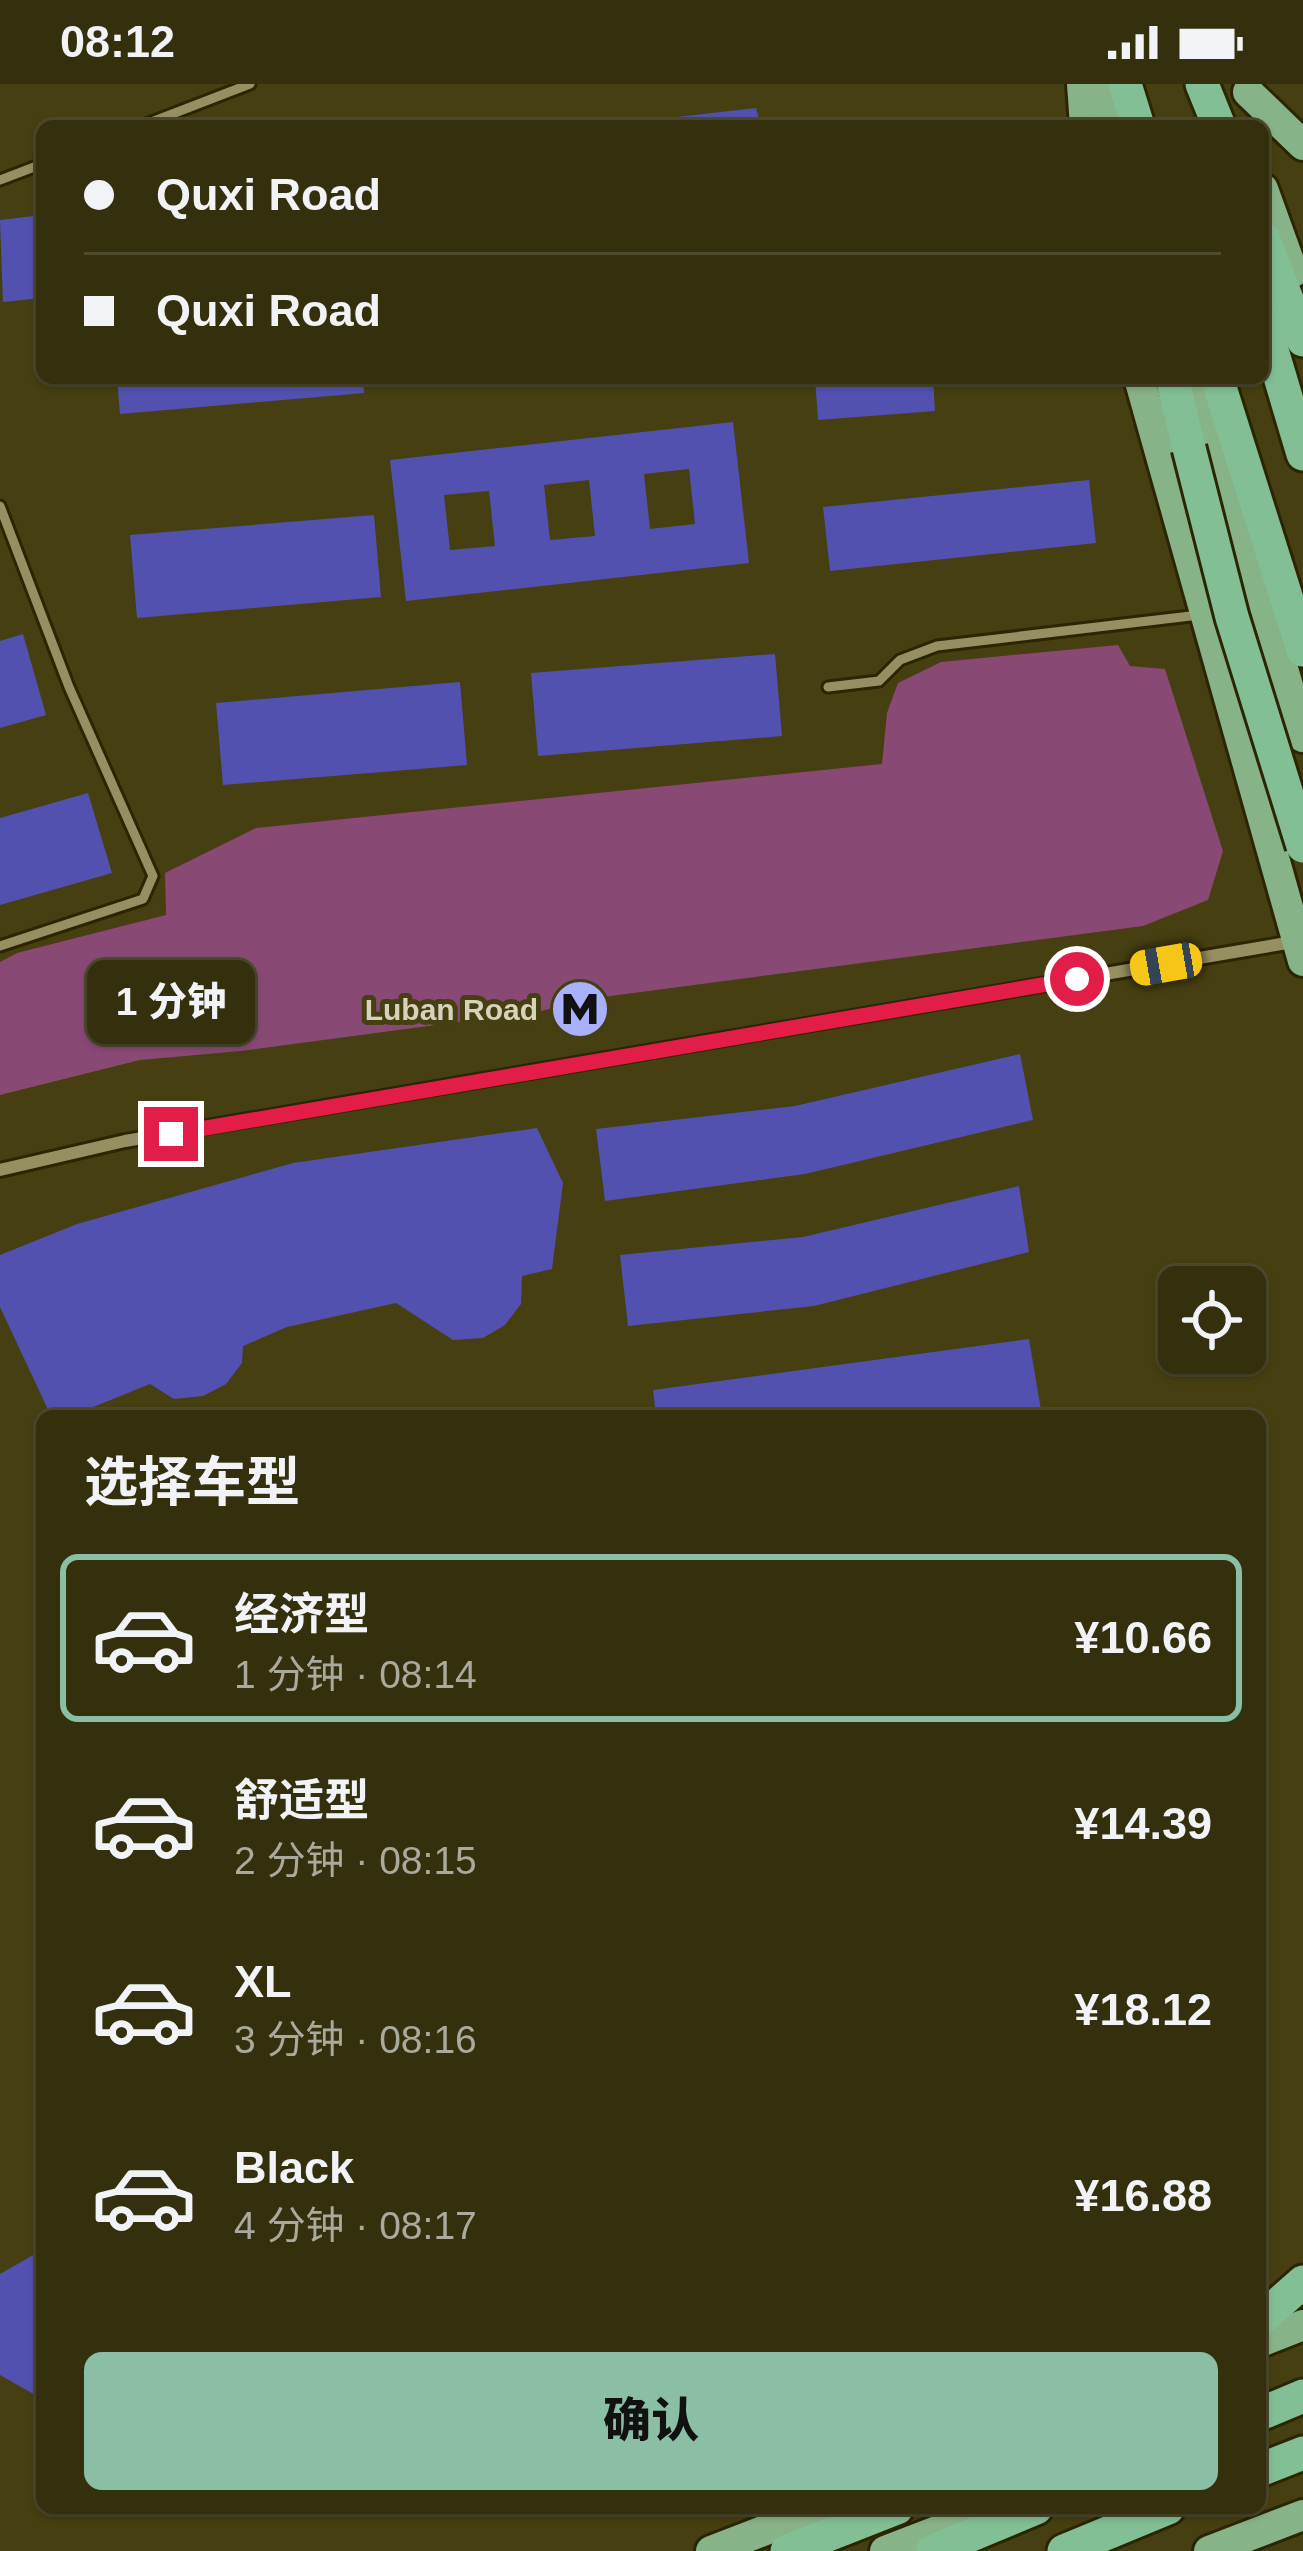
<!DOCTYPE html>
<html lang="zh">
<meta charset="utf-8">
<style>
:root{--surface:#342f0d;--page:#3c3716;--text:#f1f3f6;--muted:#a9a99d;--line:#4e4a2e;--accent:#8abfa5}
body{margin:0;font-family:Helvetica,"Noto Sans SC",sans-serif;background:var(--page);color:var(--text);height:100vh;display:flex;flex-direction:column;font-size:45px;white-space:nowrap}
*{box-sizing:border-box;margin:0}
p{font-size:39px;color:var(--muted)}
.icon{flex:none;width:66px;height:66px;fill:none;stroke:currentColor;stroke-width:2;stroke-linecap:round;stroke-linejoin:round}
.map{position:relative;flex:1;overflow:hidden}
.panel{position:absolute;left:36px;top:1326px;width:1230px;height:1104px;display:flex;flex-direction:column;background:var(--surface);border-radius:18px;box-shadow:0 3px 9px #0004,0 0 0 3px var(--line)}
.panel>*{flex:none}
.hud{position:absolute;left:36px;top:36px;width:1233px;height:264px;border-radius:18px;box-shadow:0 3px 9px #0004,0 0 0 3px var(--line);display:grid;align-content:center;height:264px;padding:0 48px;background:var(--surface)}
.tools{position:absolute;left:1158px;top:1182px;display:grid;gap:24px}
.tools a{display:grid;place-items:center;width:108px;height:108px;border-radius:18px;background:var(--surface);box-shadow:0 3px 9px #0004,0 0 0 3px var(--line);font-size:60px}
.end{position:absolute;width:54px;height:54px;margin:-27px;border:15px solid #e11d48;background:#fff;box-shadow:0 0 0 6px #fff}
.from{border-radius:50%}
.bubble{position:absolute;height:84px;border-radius:18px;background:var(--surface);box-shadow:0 3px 9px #0004,0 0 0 3px var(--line);font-size:39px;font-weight:800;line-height:84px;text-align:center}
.car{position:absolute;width:36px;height:72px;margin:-36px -18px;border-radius:15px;box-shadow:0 0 9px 3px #0007;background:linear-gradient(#f5c518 24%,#345 0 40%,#f5c518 0 76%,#345 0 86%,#f5c518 0)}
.hud b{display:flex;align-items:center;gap:42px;height:114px;font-size:45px}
.hud b+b{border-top:3px solid var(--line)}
.hud i{width:30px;height:30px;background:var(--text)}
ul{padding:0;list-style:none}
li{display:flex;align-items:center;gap:36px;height:168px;margin:0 24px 18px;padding:0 24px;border:6px solid transparent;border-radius:18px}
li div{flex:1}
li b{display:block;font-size:45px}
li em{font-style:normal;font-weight:800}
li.active{border-color:var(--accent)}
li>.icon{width:108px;height:108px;stroke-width:1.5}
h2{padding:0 48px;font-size:54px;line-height:144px}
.action{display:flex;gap:24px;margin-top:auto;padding:24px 48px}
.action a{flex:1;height:138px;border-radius:18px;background:var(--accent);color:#111;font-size:48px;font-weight:800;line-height:138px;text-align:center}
.status{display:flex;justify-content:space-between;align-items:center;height:84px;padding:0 60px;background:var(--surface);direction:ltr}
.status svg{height:33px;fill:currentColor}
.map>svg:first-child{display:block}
.green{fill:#884975}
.building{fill:#5251b0;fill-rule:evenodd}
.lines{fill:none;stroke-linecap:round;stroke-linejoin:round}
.service-casing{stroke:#2b2503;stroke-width:15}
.minor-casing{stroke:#2b2503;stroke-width:18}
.primary-casing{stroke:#2b2503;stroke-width:36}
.trunk-casing{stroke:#2b2503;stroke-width:39}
.service{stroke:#968f61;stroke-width:9}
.minor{stroke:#968f61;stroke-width:12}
.primary{stroke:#87b388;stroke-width:30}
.trunk{stroke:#82bf95;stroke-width:33}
.trunk-bridge-casing{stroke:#2b2503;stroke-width:39;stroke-linecap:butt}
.trunk-bridge{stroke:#82bf95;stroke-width:33}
.route{stroke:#e11d48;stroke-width:15}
.labels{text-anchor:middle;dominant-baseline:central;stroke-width:10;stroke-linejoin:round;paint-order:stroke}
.poi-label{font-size:30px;font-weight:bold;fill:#d7d3bb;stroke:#463f11;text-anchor:end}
</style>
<div class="status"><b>08:12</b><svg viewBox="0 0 49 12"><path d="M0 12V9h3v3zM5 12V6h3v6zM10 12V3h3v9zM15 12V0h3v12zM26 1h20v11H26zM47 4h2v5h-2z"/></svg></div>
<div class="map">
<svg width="1303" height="2467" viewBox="0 0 1303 2467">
<rect width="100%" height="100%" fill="#463f11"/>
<polygon class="green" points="1118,561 1130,582 1165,585 1223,767 1208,816 1143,842 588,915 541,927 241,967 140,976 0,1011 0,878 17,869 166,831 165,789 256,744 882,680 887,629 898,599 941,578"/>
<g class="building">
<polygon points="756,24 761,42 624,42 624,39"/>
<polygon points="42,131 42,214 3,218 0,136"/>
<polygon points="117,294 363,294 364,309 120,330"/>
<polygon points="815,294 933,294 935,327 818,336"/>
<path d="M733,338l16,141 -343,38 -16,-141zM689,385l6,55 -45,5 -6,-55zM589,396l6,56 -45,4 -6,-55zM489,407l6,55 -45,4 -6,-55z"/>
<polygon points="1089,396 1096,459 830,487 823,423"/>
<polygon points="374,431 381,513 137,534 130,451"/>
<polygon points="23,550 46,631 0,644 0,557"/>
<polygon points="775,570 782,652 538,672 531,589"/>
<polygon points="460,598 467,681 223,701 216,619"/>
<polygon points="88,709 112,789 0,821 0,734"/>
<polygon points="1020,970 1033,1036 805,1090 605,1117 596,1045 795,1022"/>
<polygon points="537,1044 563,1099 552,1185 522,1192 521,1220 505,1241 483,1254 453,1256 396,1219 287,1243 243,1262 242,1279 226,1300 203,1312 174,1315 150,1300 71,1332 51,1332 0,1223 0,1171 77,1140 293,1079"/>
<polygon points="1019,1102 1029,1168 814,1222 628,1242 620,1171 803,1153"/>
<polygon points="1029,1255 1042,1332 656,1332 653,1306"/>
<polygon points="42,2166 42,2315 0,2291 0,2190"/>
</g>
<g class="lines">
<g class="service-casing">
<g id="service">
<polyline points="141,42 250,0"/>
<polyline points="0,96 42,80"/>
<polyline points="0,422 69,603 153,792 143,815 0,862"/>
<polyline points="828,603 879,597 900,576 937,562 1199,531"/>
</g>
</g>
<g class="minor-casing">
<polyline id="minor" points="0,1086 125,1057 1299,857"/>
</g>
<g class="primary-casing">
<g id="primary">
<polyline points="1082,0 1085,42"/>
<polyline points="1099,0 1116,42"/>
<polyline points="1248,8 1303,61"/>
<polyline points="1263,105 1293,188"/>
<polyline points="1139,294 1303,877"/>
<polyline points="1198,294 1303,653"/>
<polyline points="1260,2258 1303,2241"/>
<polyline points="711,2467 823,2424"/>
<polyline points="885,2467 981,2430"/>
<polyline points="1209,2467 1303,2431"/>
</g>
</g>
<g class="trunk-casing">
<g id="trunk">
<polyline points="1125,0 1138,42"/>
<polyline points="1202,0 1219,42"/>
<polyline points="1263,154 1303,256"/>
<polyline points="1263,236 1303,370"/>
<polyline points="1172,294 1189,364"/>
<polyline points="1217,294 1303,566"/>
<polyline points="1260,2236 1303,2198"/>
<polyline points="1260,2330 1303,2312"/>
<polyline points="1260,2386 1303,2369"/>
<polyline points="787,2467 897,2424"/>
<polyline points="933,2467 1036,2424"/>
<polyline points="1064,2467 1168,2424"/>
</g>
</g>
<use href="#service" class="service"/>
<use href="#minor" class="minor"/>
<use href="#primary" class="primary"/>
<use href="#trunk" class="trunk"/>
<g class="trunk-bridge-casing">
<polyline id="trunk-bridge" points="1189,364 1232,533 1303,762"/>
</g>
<use href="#trunk-bridge" class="trunk-bridge"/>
</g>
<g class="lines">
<polyline class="route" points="171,1050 1077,895"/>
</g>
<defs>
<g id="metro-disc" transform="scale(3)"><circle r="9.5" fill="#a9b0fc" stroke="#463f11"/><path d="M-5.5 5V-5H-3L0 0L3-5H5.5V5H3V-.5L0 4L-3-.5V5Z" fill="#111"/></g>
</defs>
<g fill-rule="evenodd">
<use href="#metro-disc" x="580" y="925"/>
</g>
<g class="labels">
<g class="poi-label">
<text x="538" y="925">Luban Road</text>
</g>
</g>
</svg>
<div class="tools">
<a><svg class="icon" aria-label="locate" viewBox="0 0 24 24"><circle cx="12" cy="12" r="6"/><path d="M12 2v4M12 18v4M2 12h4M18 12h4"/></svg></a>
</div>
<i class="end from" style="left:1077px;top:895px"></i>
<i class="end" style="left:171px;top:1050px"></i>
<div class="bubble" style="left:87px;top:876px;width:168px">1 分钟</div>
<i class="car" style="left:1166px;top:880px;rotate:260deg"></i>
<div class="hud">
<b><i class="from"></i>Quxi Road</b>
<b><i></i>Quxi Road</b>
</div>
<section class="panel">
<h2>选择车型</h2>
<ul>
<li class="active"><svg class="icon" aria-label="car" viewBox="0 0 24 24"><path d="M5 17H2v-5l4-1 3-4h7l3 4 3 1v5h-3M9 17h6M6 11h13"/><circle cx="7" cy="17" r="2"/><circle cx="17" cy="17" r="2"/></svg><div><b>经济型</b><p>1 分钟 · 08:14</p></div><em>¥10.66</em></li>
<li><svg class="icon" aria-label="car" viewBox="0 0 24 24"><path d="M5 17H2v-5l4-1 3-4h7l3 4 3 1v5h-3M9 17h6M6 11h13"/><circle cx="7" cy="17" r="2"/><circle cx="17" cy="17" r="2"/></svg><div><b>舒适型</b><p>2 分钟 · 08:15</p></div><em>¥14.39</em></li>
<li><svg class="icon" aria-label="car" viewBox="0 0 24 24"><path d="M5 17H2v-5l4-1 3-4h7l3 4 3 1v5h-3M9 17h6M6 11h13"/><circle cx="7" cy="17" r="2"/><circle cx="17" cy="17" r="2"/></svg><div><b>XL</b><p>3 分钟 · 08:16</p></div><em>¥18.12</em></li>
<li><svg class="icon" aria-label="car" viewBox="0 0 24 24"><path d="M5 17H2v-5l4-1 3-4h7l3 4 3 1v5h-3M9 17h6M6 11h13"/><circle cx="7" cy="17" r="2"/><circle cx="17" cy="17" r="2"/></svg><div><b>Black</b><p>4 分钟 · 08:17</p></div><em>¥16.88</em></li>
</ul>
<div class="action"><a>确认</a></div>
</section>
</div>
